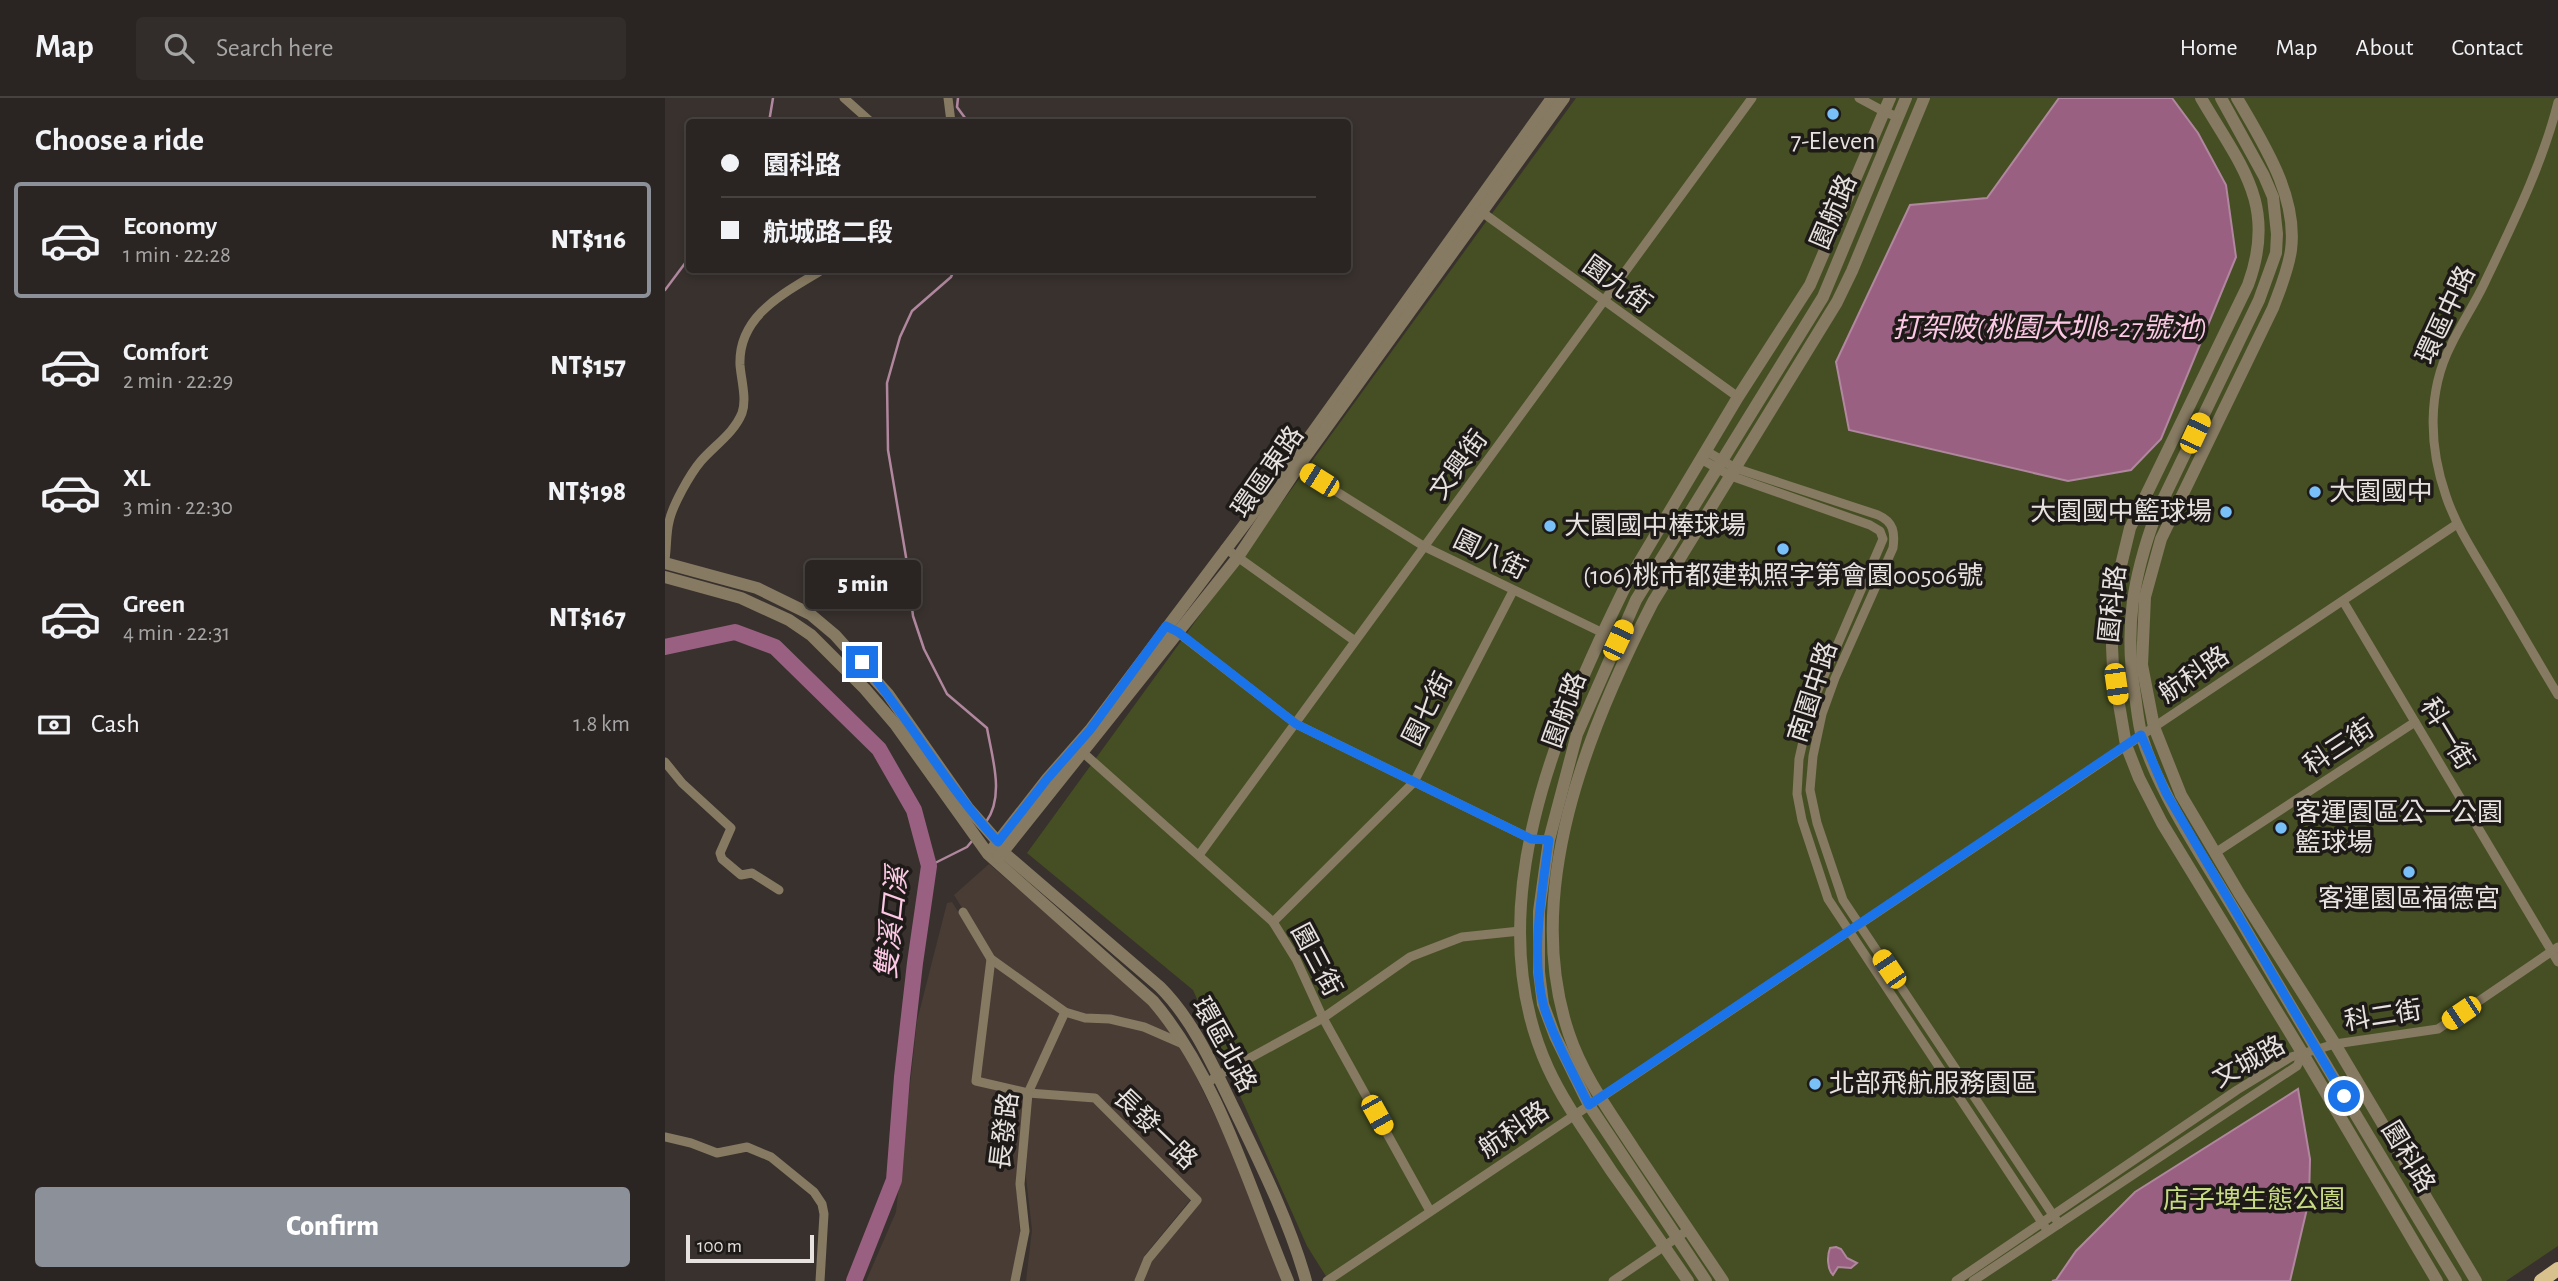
<!DOCTYPE html>
<meta charset="utf-8">
<style>
:root{--surface:#2a2522;--page:#322d2a;--text:#f1f3f6;--muted:#a5a5a5;--line:#464240;--accent:#8c9099}
body{margin:0;font-family:"Alegreya Sans","Noto Sans TC",sans-serif;background:var(--page);color:var(--text);height:100vh;display:flex;flex-direction:column;font-size:26px;white-space:nowrap}
*{box-sizing:border-box;margin:0}
p{font-size:23px;color:var(--muted)}
.icon{flex:none;width:38px;height:38px;fill:none;stroke:currentColor;stroke-width:2;stroke-linecap:round;stroke-linejoin:round}
.map{position:relative;flex:1;overflow:hidden}
.side{display:flex;flex-direction:column;background:var(--surface);width:665px}
.side>*{flex:none}
.banner{position:absolute;left:21px;top:21px;width:665px;height:154px;border-radius:7px;box-shadow:0 4px 10px #0003,0 0 0 2px var(--line);display:grid;align-content:center;height:154px;padding:0 35px;background:var(--surface)}
.scale{position:absolute;left:21px;bottom:18px;width:128px;box-sizing:border-box;padding-left:7px;border:4px solid #e7e2e0;border-top:0;font-size:19px;line-height:24px;white-space:nowrap;color:#e7e2e0;-webkit-text-stroke:5px #1d1a18;paint-order:stroke}
.end{position:absolute;width:32px;height:32px;margin:-16px;border:9px solid #1a73e8;background:#fff;box-shadow:0 0 0 4px #fff}
.from{border-radius:50%}
.bubble{position:absolute;height:49px;border-radius:7px;background:var(--surface);box-shadow:0 4px 10px #0003,0 0 0 2px var(--line);font-size:23px;font-weight:800;line-height:49px;text-align:center}
.car{position:absolute;width:21px;height:42px;margin:-21px -10px;border-radius:9px;box-shadow:0 0 5px 2px #0007;background:linear-gradient(#f5c518 24%,#345 0 40%,#f5c518 0 76%,#345 0 86%,#f5c518 0)}
.banner b{display:flex;align-items:center;gap:24px;height:66px;font-size:26px}
.banner b+b{border-top:2px solid var(--line)}
.banner i{width:18px;height:18px;background:var(--text)}
ul{padding:0;list-style:none}
li{display:flex;align-items:center;gap:21px;height:116px;margin:0 14px 10px;padding:0 21px;border:4px solid transparent;border-radius:7px}
li div{flex:1}
li b{display:block;font-size:26px}
li em{font-style:normal;font-weight:800}
li.selected{border-color:var(--accent)}
li>.icon{width:63px;height:63px;stroke-width:1.5}
h2{padding:0 35px;font-size:32px;line-height:84px}
.pay{display:flex;align-items:center;gap:18px;height:77px;padding:0 35px;font-size:26px}
.pay p{margin-inline-start:auto}
.action{display:flex;gap:14px;margin-top:auto;padding:14px 35px}
.action a{flex:1;height:80px;border-radius:7px;background:var(--accent);color:#fff;font-size:28px;font-weight:800;line-height:80px;text-align:center}
header{display:flex;align-items:center;gap:42px;box-sizing:border-box;height:98px;padding:0 35px;background:var(--surface);border-bottom:2px solid var(--line)}
header strong{font-size:33px}
nav{display:flex;gap:38px;margin-inline-start:auto;font-size:24px}
.search{width:490px;height:63px;background:var(--page);display:flex;align-items:center;gap:18px;box-sizing:border-box;padding:0 24px;border-radius:7px;color:var(--muted);font-size:26px}
main{display:flex;flex:1;min-height:0}
.map>svg:first-child{display:block}
.built{fill:#493c35}
.green{fill:#464f23}
.water{fill:#996081;stroke:#b0879e;stroke-width:2}
.lines{fill:none;stroke-linecap:round;stroke-linejoin:round}
.stream{stroke:#b0879e;stroke-width:2.5}
.river{stroke:#996081;stroke-width:16}
.minor{stroke:#867a62;stroke-width:9}
.tertiary{stroke:#867a62;stroke-width:12}
.primary{stroke:#d9c18e;stroke-width:14}
.route{stroke:#1a73e8;stroke-width:9}
.poi-dot{fill:#79bff8;stroke:#1d1a18;stroke-width:2.5}
.labels{text-anchor:middle;dominant-baseline:central;stroke-width:7;stroke-linejoin:round;paint-order:stroke}
.poi-label{font-size:26px;fill:#e7e2e0;stroke:#1d1a18;text-anchor:start}
.street-label{font-size:26px;fill:#e7e2e0;stroke:#1d1a18}
.park-label{font-size:26px;fill:#c7da81;stroke:#1d1a18}
.water-label{font-size:28px;font-style:italic;fill:#fcc8e4;stroke:#1d1a18}
</style>
<header>
<strong>Map</strong>
<div class="search"><svg class="icon" aria-label="search" viewBox="0 0 24 24"><circle cx="10" cy="10" r="6"/><path d="M15 15l6 6"/></svg>Search here</div>
<nav><a>Home</a><a>Map</a><a>About</a><a>Contact</a></nav>
</header>
<main>
<section class="side">
<h2>Choose a ride</h2>
<ul>
<li class="selected"><svg class="icon" aria-label="car" viewBox="0 0 24 24"><path d="M5 17H2v-5l4-1 3-4h7l3 4 3 1v5h-3M9 17h6M6 11h13"/><circle cx="7" cy="17" r="2"/><circle cx="17" cy="17" r="2"/></svg><div><b>Economy</b><p>1 min · 22:28</p></div><em>NT$116</em></li>
<li><svg class="icon" aria-label="car" viewBox="0 0 24 24"><path d="M5 17H2v-5l4-1 3-4h7l3 4 3 1v5h-3M9 17h6M6 11h13"/><circle cx="7" cy="17" r="2"/><circle cx="17" cy="17" r="2"/></svg><div><b>Comfort</b><p>2 min · 22:29</p></div><em>NT$157</em></li>
<li><svg class="icon" aria-label="car" viewBox="0 0 24 24"><path d="M5 17H2v-5l4-1 3-4h7l3 4 3 1v5h-3M9 17h6M6 11h13"/><circle cx="7" cy="17" r="2"/><circle cx="17" cy="17" r="2"/></svg><div><b>XL</b><p>3 min · 22:30</p></div><em>NT$198</em></li>
<li><svg class="icon" aria-label="car" viewBox="0 0 24 24"><path d="M5 17H2v-5l4-1 3-4h7l3 4 3 1v5h-3M9 17h6M6 11h13"/><circle cx="7" cy="17" r="2"/><circle cx="17" cy="17" r="2"/></svg><div><b>Green</b><p>4 min · 22:31</p></div><em>NT$167</em></li>
</ul>
<div class="pay"><svg class="icon" aria-label="cash" viewBox="0 0 24 24"><path d="M3 7h18v10H3z"/><circle cx="12" cy="12" r="2"/></svg>Cash<p>1.8 km</p></div>
<div class="action"><a>Confirm</a></div>
</section>
<div class="map">
<svg width="1893" height="1183" viewBox="0 0 1893 1183">
<rect width="100%" height="100%" fill="#38312d"/>
<g class="built">
<polygon points="324,766 483,903 511,938 480,928 420,920 401,913 328,860 289,797"/>
<polygon points="287,804 324,862 309,986 360,997 351,1087 355,1135 346,1183 201,1183 231,1114 252,923 282,805"/>
<polygon points="328,865 397,915 363,994 313,982"/>
<polygon points="401,916 479,931 516,948 571,1061 619,1183 479,1183 486,1162 536,1103 431,998 366,993"/>
<polygon points="365,997 428,1004 525,1102 480,1157 470,1183 361,1183 367,1132 361,1079"/>
</g>
<polygon class="green" points="911,0 1893,0 1893,1148 1841,1183 664,1183 642,1148 528,892 362,755"/>
<g class="water">
<polygon points="1394,0 1507,0 1533,35 1561,87 1571,159 1496,341 1466,372 1403,383 1184,332 1171,264 1245,107 1322,100"/>
<polygon points="1633,991 1645,1061 1644,1102 1625,1183 1387,1183 1391,1182 1411,1153 1470,1094"/>
<path d="M1171,1149l5,2 6,9 10,5 -6,5 -13,-1 -5,8c-6,-6 -6,-19 -3,-27z"/>
</g>
<g class="lines">
<g class="stream">
<polyline points="293,0 292,9 303,24"/>
<polyline points="104,24 108,0"/>
<path d="M289,172l-3,7 -39,34 -12,26 -13,46 1,67 18,107 7,59 11,33 23,45 40,34c5,29 18,68 -1,94"/>
<polyline points="0,192 24,160"/>
<polyline points="264,768 302,749 307,743"/>
</g>
<polyline class="river" points="0,549 70,534 110,549 214,651 249,712 264,768 250,865 237,979 229,1082 189,1183"/>
<g class="minor">
<polyline points="179,0 206,24"/>
<polyline points="283,0 286,24"/>
<polyline points="1194,0 1220,14 1233,19"/>
<path d="M1893,4c-16,64 -46,123 -74,182 -10,21 -23,40 -33,61 -24,47 -22,102 -5,151 10,30 28,57 44,84 23,38 45,77 68,115"/>
<polyline points="814,112 1073,299"/>
<path d="M1041,353l29,17 143,47c16,7 17,18 15,33l-58,130 -13,36 -9,42 -3,34 7,33 26,77 216,324"/>
<polyline points="1036,361 1066,378 1205,427 1215,433 1218,441 1146,608 1134,661 1132,696 1137,722 1163,801 1382,1132"/>
<polyline points="629,367 760,449 938,535"/>
<polyline points="560,450 690,543"/>
<path d="M0,461c2,-12 1,-25 4,-37 3,-16 21,-48 32,-61 14,-16 33,-28 41,-48 5,-14 -1,-34 -2,-48 -2,-51 47,-73 82,-95"/>
<polyline points="1678,503 1893,864"/>
<polyline points="511,533 631,626 866,741 884,742"/>
<polyline points="414,651 608,824 631,861 658,920 765,1113"/>
<polyline points="0,664 17,685 66,730 55,755 57,761 76,777 87,775 114,792"/>
<polyline points="1550,755 1750,624"/>
<polyline points="534,757 1087,0"/>
<polyline points="298,814 326,861 400,914 420,920 445,921 479,929 518,946"/>
<polyline points="608,824 749,684 848,493"/>
<polyline points="326,861 311,983 363,995 430,1000 532,1102 483,1161 474,1183"/>
<polyline points="541,986 552,978 658,920 745,859 797,839 855,833"/>
<polyline points="0,1039 26,1045 52,1055 82,1049 106,1059 149,1094 157,1106 159,1116 155,1183"/>
<polyline points="350,1183 360,1133 355,1086 363,995 400,914"/>
<polyline points="662,1183 1792,426"/>
<polyline points="948,1183 1023,1132"/>
<polyline points="1291,1183 1572,992 1626,959 1670,946 1773,931 1893,849"/>
<polyline points="1308,1183 1632,968 1638,956"/>
</g>
<g class="tertiary">
<path d="M1536,0c39,67 77,106 47,187l-118,243 -13,54 -5,64 1,23 13,76 13,33 23,45 141,231 134,227"/>
<path d="M1556,0l43,78 9,21 4,37 -1,19 -17,47 -103,214c-23,63 -32,114 -21,181 2,13 3,28 7,42 18,59 65,127 97,181 71,122 144,242 217,363"/>
<path d="M1572,0c26,45 61,98 54,152 -3,21 -11,39 -18,58l-112,231 -16,58 -3,68 12,62 27,68 58,98 96,151 141,237"/>
<path d="M0,465l92,25 53,26 25,21 53,59 80,114 30,34 5,10 157,135c34,34 54,81 75,124 26,54 55,112 71,170"/>
<path d="M0,479l76,21 48,22 22,15 54,54 30,35 93,130 165,147c65,76 97,189 135,280"/>
<polyline points="328,750 382,681 425,632 625,366 887,0"/>
<polyline points="333,760 573,459 633,369 899,0"/>
<path d="M1023,1183c-25,-36 -50,-73 -76,-109 -22,-34 -47,-67 -64,-104 -72,-158 9,-344 80,-487l110,-184 72,-112 80,-187"/>
<polyline points="1041,1183 924,1007 890,938 878,906 874,874 874,813 884,742 912,636 971,502 1158,199 1241,0"/>
<path d="M1058,1183c-30,-44 -59,-88 -89,-132 -24,-37 -51,-73 -65,-115 -48,-142 19,-306 84,-432l184,-300 15,-31 72,-173"/>
</g>
<polyline class="primary" points="1876,1183 1893,1171"/>
</g>
<g class="lines">
<path class="route" d="M197,564c48,58 85,125 136,180l49,-63 43,-49 76,-104 12,6 118,92 235,115 18,1c-7,51 -19,117 -5,167 11,34 29,66 45,98l552,-370 25,58 178,303"/>
</g>
<g class="poi-dot">
<circle cx="1168" cy="16" r="7"/>
<circle cx="1650" cy="394" r="7"/>
<circle cx="1561" cy="414" r="7"/>
<circle cx="885" cy="428" r="7"/>
<circle cx="1118" cy="451" r="7"/>
<circle cx="1616" cy="730" r="7"/>
<circle cx="1744" cy="774" r="7"/>
<circle cx="1150" cy="986" r="7"/>
</g>
<g class="labels">
<g class="poi-label">
<text x="1168" y="43" text-anchor="middle">7-Eleven</text>
<text x="1664" y="394">大園國中</text>
<text x="1547" y="414" text-anchor="end">大園國中籃球場</text>
<text x="899" y="428">大園國中棒球場</text>
<text x="1118" y="478" text-anchor="middle">(106)桃市都建執照字第會園00506號</text>
<text x="1630" y="715">客運園區公一公園<tspan x="1630" dy="30">籃球場</tspan></text>
<text x="1744" y="801" text-anchor="middle">客運園區福德宮</text>
<text x="1164" y="986">北部飛航服務園區</text>
</g>
<g class="street-label">
<text transform="translate(1169 114) rotate(-67)">園航路</text>
<text transform="translate(952 187) rotate(36)">園九街</text>
<text transform="translate(1781 217) rotate(-65)">環區中路</text>
<text transform="translate(794 367) rotate(-54)">文興街</text>
<text transform="translate(603 374) rotate(-55)">環區東路</text>
<text transform="translate(825 457) rotate(26)">園八街</text>
<text transform="translate(1448 506) rotate(-84)">園科路</text>
<text transform="translate(1529 577) rotate(-34)">航科路</text>
<text transform="translate(1148 594) rotate(-72)">南園中路</text>
<text transform="translate(763 611) rotate(-63)">園七街</text>
<text transform="translate(900 612) rotate(-70)">園航路</text>
<text transform="translate(1782 636) rotate(59)">科一街</text>
<text transform="translate(1674 649) rotate(-33)">科三街</text>
<text transform="translate(651 862) rotate(62)">園三街</text>
<text transform="translate(1718 918) rotate(-9)">科二街</text>
<text transform="translate(559 947) rotate(61)">環區北路</text>
<text transform="translate(1584 964) rotate(-29)">文城路</text>
<text transform="translate(490 1031) rotate(44)">長發一路</text>
<text transform="translate(849 1032) rotate(-34)">航科路</text>
<text transform="translate(340 1033) rotate(-83)">長發路</text>
<text transform="translate(1743 1059) rotate(59)">園科路</text>
</g>
<g class="park-label">
<text x="1589" y="1102">店子埤生態公園</text>
</g>
<g class="water-label">
<text x="1385" y="231">打架陂(桃園大圳8-27號池)</text>
<text transform="translate(228 825) rotate(-84)">雙溪口溪</text>
</g>
</g>
</svg>
<div class="scale">100 m</div>
<i class="end from" style="left:1679px;top:998px"></i>
<i class="end" style="left:197px;top:564px"></i>
<div class="bubble" style="left:140px;top:462px;width:116px">5 min</div>
<i class="car" style="left:1530px;top:335px;rotate:25deg"></i>
<i class="car" style="left:654px;top:382px;rotate:302deg"></i>
<i class="car" style="left:953px;top:542px;rotate:25deg"></i>
<i class="car" style="left:1451px;top:586px;rotate:172deg"></i>
<i class="car" style="left:1224px;top:871px;rotate:326deg"></i>
<i class="car" style="left:1796px;top:915px;rotate:236deg"></i>
<i class="car" style="left:712px;top:1017px;rotate:151deg"></i>
<div class="banner">
<b><i class="from"></i>園科路</b>
<b><i></i>航城路二段</b>
</div>
</div>
</main>
